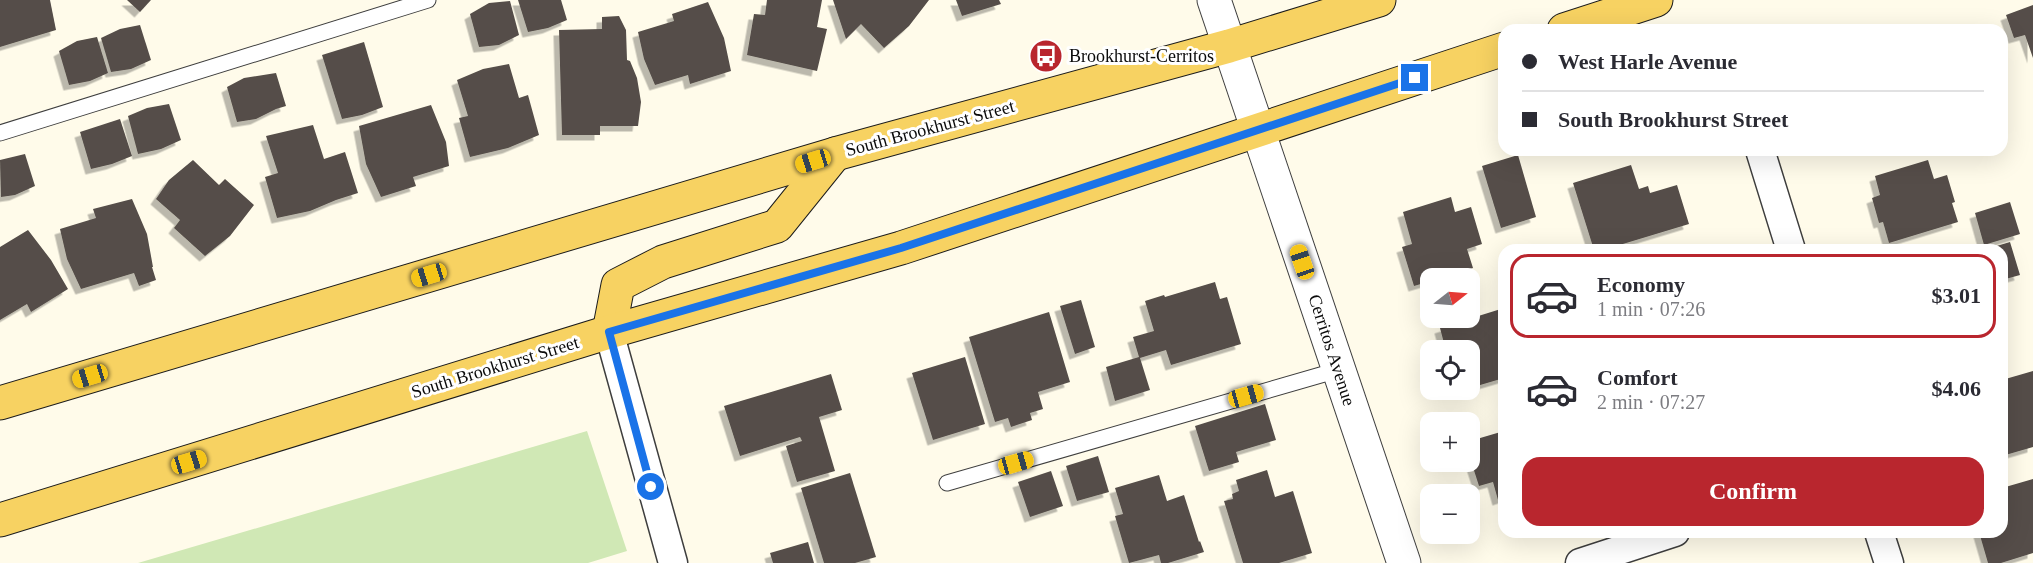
<!DOCTYPE html>
<meta charset="utf-8">
<style>
:root{--surface:#fff;--page:#f7f7f7;--text:#2b2b33;--muted:#7c7c81;--line:#e1e1e2;--accent:#b9262e}
body{margin:0;font-family:Georgia,serif;background:var(--page);color:var(--text);height:100vh;display:flex;flex-direction:column;font-size:22px;white-space:nowrap}
*{box-sizing:border-box;margin:0}
p{font-size:20px;color:var(--muted)}
.icon{flex:none;width:33px;height:33px;fill:none;stroke:currentColor;stroke-width:2;stroke-linecap:round;stroke-linejoin:round}
.map{position:relative;flex:1;overflow:hidden}
.side{position:absolute;left:1498px;top:244px;width:510px;height:294px;display:flex;flex-direction:column;background:var(--surface);border-radius:18px;box-shadow:0 6px 24px #0002}
.side>*{flex:none}
.banner{position:absolute;left:1498px;top:24px;width:510px;height:132px;border-radius:18px;box-shadow:0 6px 24px #0002;display:grid;align-content:center;height:132px;padding:0 24px;background:var(--surface)}
.needle{width:39px;rotate:73deg}
.tools{position:absolute;left:1420px;top:268px;display:grid;gap:12px}
.tools a{display:grid;place-items:center;width:60px;height:60px;border-radius:12px;background:var(--surface);box-shadow:0 6px 24px #0002;font-size:30px}
.end{position:absolute;width:27px;height:27px;margin:-14px;border:8px solid #1a73e8;background:#fff;box-shadow:0 0 0 3px #fff}
.from{border-radius:50%}
.car{position:absolute;width:18px;height:36px;margin:-18px -9px;border-radius:8px;box-shadow:0 0 4px 2px #0007;background:linear-gradient(#f5c518 24%,#345 0 40%,#f5c518 0 76%,#345 0 86%,#f5c518 0)}
.banner b{display:flex;align-items:center;gap:21px;height:57px;font-size:22px}
.banner b+b{border-top:2px solid var(--line)}
.banner i{width:15px;height:15px;background:var(--text)}
ul{padding:10px 0 0;list-style:none}
li{display:flex;align-items:center;gap:18px;height:84px;margin:0 12px 9px;padding:0 12px;border:3px solid transparent;border-radius:18px}
li div{flex:1}
li b{display:block;font-size:22px}
li em{font-style:normal;font-weight:700}
li.active{border-color:var(--accent)}
li>.icon{width:54px;height:54px;stroke-width:1.5}
.action{display:flex;gap:12px;margin-top:auto;padding:12px 24px}
.action a{flex:1;height:69px;border-radius:18px;background:var(--accent);color:#fff;font-size:24px;font-weight:700;line-height:69px;text-align:center}
.map>svg:first-child{display:block}
.green{fill:#d0e8b5}
.building{fill:#544d48;filter:url(#shadow)}
.lines{fill:none;stroke-linecap:round;stroke-linejoin:round}
.service-casing{stroke:#3e3e3e;stroke-width:17}
.minor-casing{stroke:#3e3e3e;stroke-width:31}
.tertiary-casing{stroke:#3e3e3e;stroke-width:35}
.primary-casing{stroke:#1c1c1c;stroke-width:35}
.service{stroke:#fff;stroke-width:15}
.minor{stroke:#fff;stroke-width:28}
.tertiary{stroke:#fff;stroke-width:33}
.primary{stroke:#f7d262;stroke-width:33}
.route{stroke:#1a73e8;stroke-width:8}
.labels{text-anchor:middle;dominant-baseline:central;stroke-width:6;stroke-linejoin:round;paint-order:stroke}
.poi-label{font-size:18px;fill:#0b0b0b;stroke:#fff;text-anchor:start}
.street-label{font-size:18px;fill:#0b0b0b;stroke:#fff}
</style>
<div class="map">
<svg width="2033" height="563" viewBox="0 0 2033 563">
<defs>
<filter id="shadow"><feDropShadow dx="-5.5" dy="5.5" stdDeviation="0" flood-color="#0004"/></filter>
</defs>
<rect width="100%" height="100%" fill="#fffbea"/>
<polygon class="green" points="587,431 627,551 588,563 138,563"/>
<g class="building">
<polygon points="0,0 50,0 56,30 0,47"/>
<polygon points="127,0 151,0 140,12"/>
<polygon points="518,0 561,0 567,20 548,28 528,32"/>
<polygon points="767,0 822,0 817,27 827,29 817,71 747,55 754,14 765,15"/>
<polygon points="833,0 929,0 909,26 884,48 861,24 846,39"/>
<polygon points="956,0 999,0 1001,4 962,16"/>
<polygon points="510,1 519,35 499,45 479,47 470,14 489,3"/>
<polygon points="708,2 724,38 731,71 690,84 688,75 655,85 644,59 638,32 674,21 672,14"/>
<polygon points="2033,5 2033,58 2025,35 2014,38 2006,15"/>
<polygon points="619,16 626,30 627,60 630,61 637,78 641,102 638,126 600,126 600,135 562,135 559,30 602,29 602,17"/>
<polygon points="140,25 151,60 131,69 111,72 101,38 120,29"/>
<polygon points="97,37 108,73 90,81 69,85 59,51 77,41"/>
<polygon points="364,42 383,107 362,115 342,119 322,55"/>
<polygon points="509,64 519,98 528,95 539,135 508,148 470,157 459,118 468,116 457,80 483,69"/>
<polygon points="276,73 286,106 276,109 256,119 237,122 227,87 244,78"/>
<polygon points="169,104 181,140 161,149 138,154 128,116 147,108"/>
<polygon points="431,105 446,142 449,166 413,177 416,186 381,197 366,164 359,126"/>
<polygon points="120,119 132,156 112,164 91,169 80,132"/>
<polygon points="313,125 324,159 345,152 358,193 336,200 310,211 277,218 265,177 278,173 266,136"/>
<polygon points="25,154 35,186 15,195 1,197 0,160"/>
<polygon points="1518,155 1536,217 1501,228 1482,166"/>
<polygon points="193,160 219,185 225,179 254,205 230,236 205,256 174,228 180,220 156,199 169,180"/>
<polygon points="1928,160 1934,179 1947,175 1955,202 1952,203 1958,222 1889,243 1883,222 1879,223 1872,198 1880,195 1875,176"/>
<polygon points="1631,165 1639,189 1648,186 1650,193 1677,185 1689,224 1603,250 1594,250 1573,183"/>
<polygon points="1451,197 1455,212 1471,207 1482,244 1467,249 1473,268 1437,279 1431,279 1431,281 1414,286 1402,247 1412,244 1403,212"/>
<polygon points="132,199 147,234 153,267 152,267 156,280 139,286 134,273 81,289 67,259 60,229 96,218 93,209"/>
<polygon points="2010,202 2020,234 1984,245 1975,213"/>
<polygon points="28,230 51,260 68,289 31,312 27,304 0,320 0,247"/>
<polygon points="2010,242 2020,275 2002,280 2002,250 1983,250"/>
<polygon points="1215,282 1220,299 1227,297 1241,344 1171,365 1166,350 1140,358 1150,390 1115,401 1106,367 1139,357 1133,337 1154,331 1145,301 1164,295 1165,297"/>
<polygon points="1081,300 1095,347 1075,354 1060,306"/>
<polygon points="1504,308 1504,378 1470,388 1470,351 1439,351 1439,349 1445,347 1440,328"/>
<polygon points="1049,312 1070,382 1038,392 1043,409 1030,413 1032,420 1011,427 1008,418 995,422 969,337"/>
<polygon points="965,357 985,424 933,440 912,373"/>
<polygon points="2033,371 2033,447 2002,456 2002,380"/>
<polygon points="831,374 842,410 819,417 835,471 797,482 786,446 802,441 800,437 740,456 724,406"/>
<polygon points="1265,404 1276,440 1236,452 1239,462 1209,471 1195,426"/>
<polygon points="1504,431 1504,498 1498,500 1493,482 1479,486 1470,458 1470,441"/>
<polygon points="1098,456 1109,492 1077,501 1066,466"/>
<polygon points="1267,470 1275,497 1293,491 1312,553 1279,563 1243,563 1224,501 1233,499 1232,494 1239,491 1236,480"/>
<polygon points="1051,471 1063,506 1030,517 1018,482"/>
<polygon points="850,473 876,557 855,563 824,563 801,488"/>
<polygon points="1159,475 1167,501 1184,495 1199,542 1200,541 1204,552 1168,563 1161,563 1159,555 1129,563 1115,516 1123,514 1115,488"/>
<polygon points="2033,479 2033,553 2001,563 1988,563 1979,532 2002,532 2002,488"/>
<polygon points="808,542 814,563 773,563 770,553"/>
</g>
<g class="lines">
<g class="service-casing">
<g id="service">
<polyline points="0,133 428,0"/>
<polyline points="947,483 1338,370"/>
</g>
</g>
<g class="minor-casing">
<g id="minor">
<polyline points="1760,150 1791,250"/>
<polyline points="609,332 673,563"/>
<polyline points="1879,532 1889,563"/>
<polyline points="1580,563 1675,532"/>
</g>
</g>
<g class="tertiary-casing">
<polyline id="tertiary" points="1214,0 1404,563"/>
</g>
<g class="primary-casing">
<g id="primary">
<polyline points="1564,30 1656,0"/>
<polyline points="609,332 618,285 663,262 777,226 835,154"/>
<polyline points="0,403 835,154 1229,46 1379,0"/>
<polyline points="0,520 609,332 901,248 1504,49"/>
</g>
</g>
<use href="#service" class="service"/>
<use href="#minor" class="minor"/>
<use href="#tertiary" class="tertiary"/>
<use href="#primary" class="primary"/>
</g>
<g class="lines">
<polyline class="route" points="651,487 609,332 901,248 1415,78"/>
</g>
<defs>
<g id="bus-disc" transform="scale(1.725)"><circle r="9.5" fill="#b9262e" stroke="#fff"/><path d="M-5-6H5V4H4V6H2V4H-2V6H-4V4H-5ZM-3.5-4V0h7V-4ZM-3.5 1.2v1.5H-2V1.2ZM2 1.2v1.5H3.5V1.2Z" fill="#fff"/></g>
</defs>
<g fill-rule="evenodd">
<use href="#bus-disc" x="1046" y="56"/>
</g>
<g class="labels">
<g class="poi-label">
<text x="1069" y="56">Brookhurst-Cerritos</text>
</g>
<g class="street-label">
<text transform="translate(930 128) rotate(-15)">South Brookhurst Street</text>
<text transform="translate(1332 350) rotate(72)">Cerritos Avenue</text>
<text transform="translate(495 367) rotate(-17)">South Brookhurst Street</text>
</g>
</g>
</svg>
<div class="tools">
<a><svg class="needle" viewBox="-14 -14 28 28"><path d="M0-13l5 13h-10z" fill="#e53935"/><path d="M0 13l5-13h-10z" fill="#7c7c81"/></svg></a>
<a><svg class="icon" aria-label="locate" viewBox="0 0 24 24"><circle cx="12" cy="12" r="6"/><path d="M12 2v4M12 18v4M2 12h4M18 12h4"/></svg></a>
<a>+</a>
<a>−</a>
</div>
<i class="end from" style="left:651px;top:487px"></i>
<i class="end" style="left:1415px;top:78px"></i>
<i class="car" style="left:813px;top:161px;rotate:253deg"></i>
<i class="car" style="left:1302px;top:262px;rotate:341deg"></i>
<i class="car" style="left:429px;top:275px;rotate:253deg"></i>
<i class="car" style="left:90px;top:376px;rotate:253deg"></i>
<i class="car" style="left:1246px;top:396px;rotate:74deg"></i>
<i class="car" style="left:189px;top:462px;rotate:73deg"></i>
<i class="car" style="left:1016px;top:463px;rotate:74deg"></i>
<div class="banner">
<b><i class="from"></i>West Harle Avenue</b>
<b><i></i>South Brookhurst Street</b>
</div>
<section class="side">
<ul>
<li class="active"><svg class="icon" aria-label="car" viewBox="0 0 24 24"><path d="M5 17H2v-5l4-1 3-4h7l3 4 3 1v5h-3M9 17h6M6 11h13"/><circle cx="7" cy="17" r="2"/><circle cx="17" cy="17" r="2"/></svg><div><b>Economy</b><p>1 min · 07:26</p></div><em>$3.01</em></li>
<li><svg class="icon" aria-label="car" viewBox="0 0 24 24"><path d="M5 17H2v-5l4-1 3-4h7l3 4 3 1v5h-3M9 17h6M6 11h13"/><circle cx="7" cy="17" r="2"/><circle cx="17" cy="17" r="2"/></svg><div><b>Comfort</b><p>2 min · 07:27</p></div><em>$4.06</em></li>
</ul>
<div class="action"><a>Confirm</a></div>
</section>
</div>
